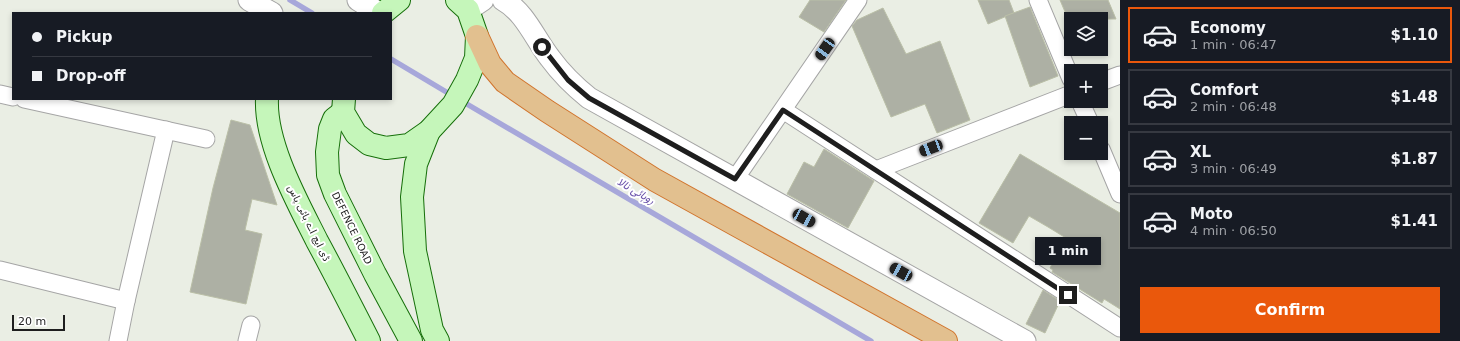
<!DOCTYPE html>
<meta charset="utf-8">
<style>
:root{--surface:#171b24;--page:#20242c;--text:#f1f3f6;--muted:#9ea1a6;--line:#363941;--accent:#ea580c}
body{margin:0;font-family:"DejaVu Sans",Vazirmatn,sans-serif;background:var(--page);color:var(--text);height:100vh;display:flex;flex-direction:column;font-size:15px;white-space:nowrap}
*{box-sizing:border-box;margin:0}
p{font-size:13px;color:var(--muted)}
.icon{flex:none;width:22px;height:22px;fill:none;stroke:currentColor;stroke-width:2;stroke-linecap:round;stroke-linejoin:round}
.map{position:relative;flex:1;overflow:hidden}
.sheet{display:flex;flex-direction:column;background:var(--surface);width:340px}
.sheet>*{flex:none}
.hud{position:absolute;left:12px;top:12px;width:380px;height:88px;border-radius:0px;box-shadow:0 2px 6px #0003;display:grid;align-content:center;height:88px;padding:0 20px;background:var(--surface)}
.buttons{position:absolute;left:1064px;top:12px;display:grid;gap:8px}
.buttons a{display:grid;place-items:center;width:44px;height:44px;border-radius:0px;background:var(--surface);box-shadow:0 2px 6px #0003;font-size:20px}
.scale{position:absolute;left:12px;bottom:10px;width:53px;box-sizing:border-box;padding-left:4px;border:2px solid #1e1e1e;border-top:0;font-size:11px;line-height:14px;white-space:nowrap;color:#1e1e1e;-webkit-text-stroke:3px #fff;paint-order:stroke}
.end{position:absolute;width:18px;height:18px;margin:-9px;border:5px solid #1e1e1e;background:#fff;box-shadow:0 0 0 2px #fff}
.from{border-radius:50%}
.bubble{position:absolute;height:28px;border-radius:0px;background:var(--surface);box-shadow:0 2px 6px #0003;font-size:13px;font-weight:800;line-height:28px;text-align:center}
.car{position:absolute;width:12px;height:24px;margin:-12px -6px;border-radius:5px;box-shadow:0 0 3px 1px #0007;background:linear-gradient(#222 24%,#8ab4d8 0 40%,#222 0 76%,#8ab4d8 0 86%,#222 0)}
.hud b{display:flex;align-items:center;gap:14px;height:38px;font-size:15px}
.hud b+b{border-top:1px solid var(--line)}
.hud i{width:10px;height:10px;background:var(--text)}
ul{padding:7px 0 0;list-style:none}
li{display:flex;align-items:center;gap:12px;height:56px;margin:0 8px 6px;padding:0 12px;border:2px solid var(--line);border-radius:0px}
li div{flex:1}
li b{display:block;font-size:15px}
li em{font-style:normal;font-weight:800}
li.active{border-color:var(--accent)}
li>.icon{width:36px;height:36px;stroke-width:1.5}
.action{display:flex;gap:8px;margin-top:auto;padding:8px 20px}
.action a{flex:1;height:46px;border-radius:0px;background:var(--accent);color:#fff;font-size:16px;font-weight:800;line-height:46px;text-align:center}
main{display:flex;flex:1;min-height:0}
.map>svg:first-child{display:block}
.lines{fill:none;stroke-linecap:round;stroke-linejoin:round}
.stream{stroke:#a7a7da;stroke-width:5.5}
.building{fill:#adb0a4;stroke:#babfa7}
.minor-casing{stroke:#a5a5a5;stroke-width:19}
.tertiary-casing{stroke:#a5a5a5;stroke-width:23}
.secondary-casing{stroke:#166f0a;stroke-width:24}
.motorway-casing{stroke:#d1742d;stroke-width:24}
.minor{stroke:#fff;stroke-width:17}
.tertiary{stroke:#fff;stroke-width:21}
.secondary{stroke:#c5f6ba;stroke-width:22}
.motorway{stroke:#e2c08f;stroke-width:22}
.route{stroke:#1e1e1e;stroke-width:5}
.labels{text-anchor:middle;dominant-baseline:central;stroke-width:4;stroke-linejoin:round;paint-order:stroke}
.street-label{font-size:10px;fill:#1e1e1e;stroke:#fff}
.water-label{font-size:11px;font-style:italic;fill:#684fa9;stroke:#fff}
</style>
<main>
<div class="map">
<svg width="1120" height="341" viewBox="0 0 1120 341">
<rect width="100%" height="100%" fill="#eaeee4"/>
<g class="lines">
<g class="stream">
<polyline points="290,0 312,13"/>
<polyline points="391,59 453,96"/>
<polyline points="460,100 871,341"/>
</g>
</g>
<g class="building">
<polygon points="810,0 846,0 824,32 799,17"/>
<polygon points="978,0 1009,0 1014,13 988,24"/>
<polygon points="1060,0 1108,0 1116,19 1068,19"/>
<polygon points="1030,7 1058,76 1030,87 1005,16"/>
<polygon points="883,8 906,54 940,41 970,120 937,133 925,104 891,117 852,26 857,20"/>
<polygon points="231,120 250,125 277,205 252,199 245,230 262,234 246,304 190,292 213,188"/>
<polygon points="824,149 874,181 848,228 787,194 804,162 814,167"/>
<polygon points="1020,154 1120,213 1120,309 1104,299 1102,303 1052,272 1053,270 1050,268 1066,238 1048,227 1029,216 1013,243 979,223"/>
<polygon points="1043,290 1060,301 1045,333 1026,324"/>
</g>
<g class="lines">
<g class="minor-casing">
<g id="minor">
<polyline points="1038,0 1071,79"/>
<polyline points="1101,82 1120,75"/>
<polyline points="0,94 13,97"/>
<polyline points="24,99 206,139"/>
<polyline points="1080,101 1090,123"/>
<polyline points="783,110 1120,328"/>
<polyline points="1101,149 1120,194"/>
<polyline points="876,170 1071,94"/>
<polyline points="735,179 858,0"/>
<polyline points="0,270 126,301"/>
<polyline points="118,341 126,301 166,130"/>
<polyline points="247,341 251,325"/>
</g>
</g>
<g class="tertiary-casing">
<g id="tertiary">
<polyline points="249,0 272,13"/>
<polyline points="358,0 379,13"/>
<path d="M503,0c22,12 32,39 47,58 11,15 24,28 39,40l436,243"/>
<polyline points="468,10 483,0"/>
</g>
</g>
<g class="secondary-casing">
<g id="secondary">
<polyline points="383,13 399,0"/>
<path d="M267,99c-2,45 30,102 50,142 18,33 35,67 52,100"/>
<polyline points="344,99 343,112 356,134 369,144 386,148 409,145 429,131 453,105 467,80 476,58 477,36 468,10 457,0"/>
<polyline points="343,112 334,119 330,129 327,152 328,175 335,194 375,274 411,341"/>
<polyline points="429,131 416,164 412,197 415,251 432,330 438,341"/>
</g>
</g>
<g class="motorway-casing">
<polyline id="motorway" points="477,36 490,64 505,82 547,111 655,180 946,341"/>
</g>
<use href="#minor" class="minor"/>
<use href="#tertiary" class="tertiary"/>
<use href="#secondary" class="secondary"/>
<use href="#motorway" class="motorway"/>
</g>
<g class="lines">
<polyline class="route" points="542,47 568,80 589,98 735,179 783,110 1068,295"/>
</g>
<g class="labels">
<g class="street-label">
<text transform="translate(309 223) rotate(64)">ڈی ایچ اے بائی پاس</text>
<text transform="translate(352 228) rotate(64)">DEFENCE ROAD</text>
</g>
<g class="water-label">
<text transform="translate(636 191) rotate(30)">روہائی نالا</text>
</g>
</g>
</svg>
<div class="buttons">
<a><svg class="icon" aria-label="layers" viewBox="0 0 24 24"><path d="M12 4l9 5-9 5-9-5zM3 14l9 5 9-5"/></svg></a>
<a>+</a>
<a>−</a>
</div>
<div class="scale">20 m</div>
<i class="end from" style="left:542px;top:47px"></i>
<i class="end" style="left:1068px;top:295px"></i>
<div class="bubble" style="left:1035px;top:237px;width:66px">1 min</div>
<i class="car" style="left:825px;top:49px;rotate:215deg"></i>
<i class="car" style="left:931px;top:148px;rotate:249deg"></i>
<i class="car" style="left:804px;top:218px;rotate:119deg"></i>
<i class="car" style="left:901px;top:272px;rotate:299deg"></i>
<div class="hud">
<b><i class="from"></i>Pickup</b>
<b><i></i>Drop-off</b>
</div>
</div>
<section class="sheet">
<ul>
<li class="active"><svg class="icon" aria-label="car" viewBox="0 0 24 24"><path d="M5 17H2v-5l4-1 3-4h7l3 4 3 1v5h-3M9 17h6M6 11h13"/><circle cx="7" cy="17" r="2"/><circle cx="17" cy="17" r="2"/></svg><div><b>Economy</b><p>1 min · 06:47</p></div><em>$1.10</em></li>
<li><svg class="icon" aria-label="car" viewBox="0 0 24 24"><path d="M5 17H2v-5l4-1 3-4h7l3 4 3 1v5h-3M9 17h6M6 11h13"/><circle cx="7" cy="17" r="2"/><circle cx="17" cy="17" r="2"/></svg><div><b>Comfort</b><p>2 min · 06:48</p></div><em>$1.48</em></li>
<li><svg class="icon" aria-label="car" viewBox="0 0 24 24"><path d="M5 17H2v-5l4-1 3-4h7l3 4 3 1v5h-3M9 17h6M6 11h13"/><circle cx="7" cy="17" r="2"/><circle cx="17" cy="17" r="2"/></svg><div><b>XL</b><p>3 min · 06:49</p></div><em>$1.87</em></li>
<li><svg class="icon" aria-label="car" viewBox="0 0 24 24"><path d="M5 17H2v-5l4-1 3-4h7l3 4 3 1v5h-3M9 17h6M6 11h13"/><circle cx="7" cy="17" r="2"/><circle cx="17" cy="17" r="2"/></svg><div><b>Moto</b><p>4 min · 06:50</p></div><em>$1.41</em></li>
</ul>
<div class="action"><a>Confirm</a></div>
</section>
</main>
